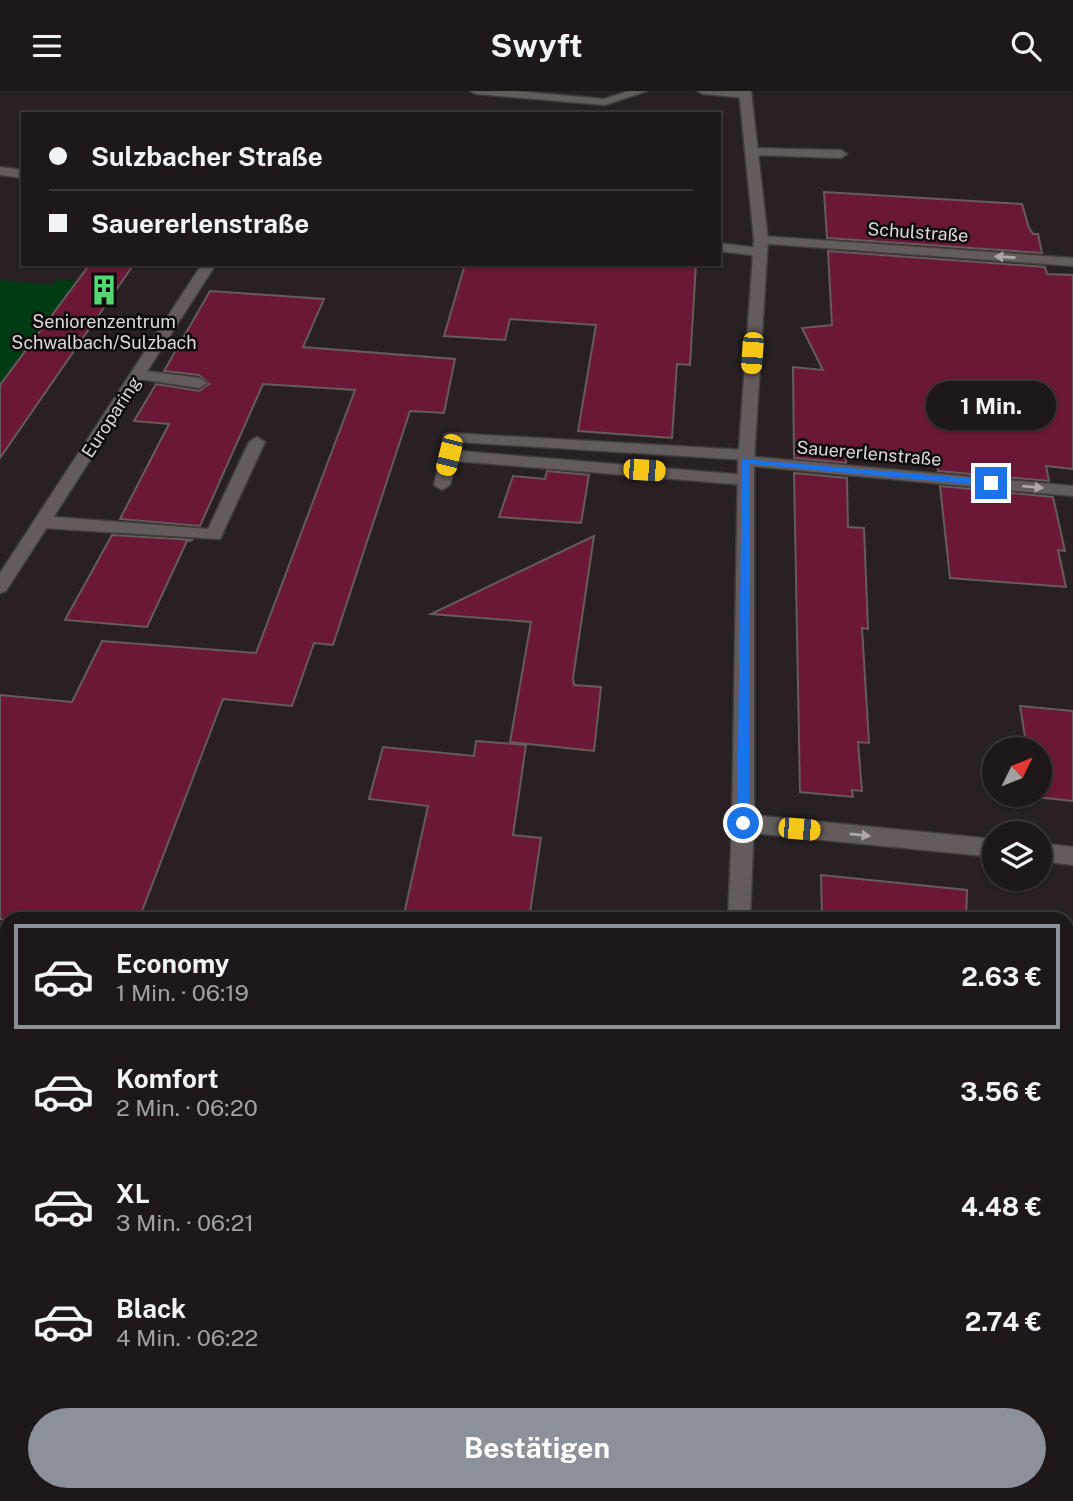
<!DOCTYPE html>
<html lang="de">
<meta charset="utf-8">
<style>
:root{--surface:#1e181a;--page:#2b2527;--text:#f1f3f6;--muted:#a1a0a2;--line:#3c3739;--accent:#8c9099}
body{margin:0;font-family:"Public Sans",sans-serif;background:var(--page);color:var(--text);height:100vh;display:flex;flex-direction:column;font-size:26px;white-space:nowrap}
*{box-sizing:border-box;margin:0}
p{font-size:23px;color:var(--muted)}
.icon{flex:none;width:38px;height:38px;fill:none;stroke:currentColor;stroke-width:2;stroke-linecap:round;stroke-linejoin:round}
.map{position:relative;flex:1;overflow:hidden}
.panel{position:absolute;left:0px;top:821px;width:1074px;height:590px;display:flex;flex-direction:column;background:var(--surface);border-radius:21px 21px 0 0;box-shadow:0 2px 5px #0004,0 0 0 2px var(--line)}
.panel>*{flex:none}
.banner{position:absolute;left:21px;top:21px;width:700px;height:154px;border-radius:0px;box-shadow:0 2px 5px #0004,0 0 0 2px var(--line);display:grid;align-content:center;height:154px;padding:0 28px;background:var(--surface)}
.needle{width:46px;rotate:47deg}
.tools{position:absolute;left:982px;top:646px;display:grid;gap:14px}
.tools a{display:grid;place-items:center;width:70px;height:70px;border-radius:50%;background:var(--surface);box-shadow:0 2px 5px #0004,0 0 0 2px var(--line);font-size:35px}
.end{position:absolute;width:32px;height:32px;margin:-16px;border:9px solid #1a73e8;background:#fff;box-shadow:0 0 0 4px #fff}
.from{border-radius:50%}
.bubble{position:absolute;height:49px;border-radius:24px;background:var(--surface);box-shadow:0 2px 5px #0004,0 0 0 2px var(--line);font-size:23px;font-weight:700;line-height:49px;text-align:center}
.car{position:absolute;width:21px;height:42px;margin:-21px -10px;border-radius:9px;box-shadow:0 0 5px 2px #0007;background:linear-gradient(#f5c518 24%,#345 0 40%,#f5c518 0 76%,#345 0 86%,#f5c518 0)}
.banner b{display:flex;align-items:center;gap:24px;height:66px;font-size:26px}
.banner b+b{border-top:2px solid var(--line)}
.banner i{width:18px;height:18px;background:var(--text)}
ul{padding:12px 0 0;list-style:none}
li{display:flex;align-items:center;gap:21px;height:105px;margin:0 14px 10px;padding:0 14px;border:4px solid transparent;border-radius:0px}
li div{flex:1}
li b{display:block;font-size:26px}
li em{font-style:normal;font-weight:700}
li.active{border-color:var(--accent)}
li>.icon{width:63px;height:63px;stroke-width:1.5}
.primary-button{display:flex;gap:14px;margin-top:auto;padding:14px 28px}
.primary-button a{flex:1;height:80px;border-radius:42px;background:var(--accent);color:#fff;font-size:28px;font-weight:700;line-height:80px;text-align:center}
header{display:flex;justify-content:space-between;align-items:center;height:91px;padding:0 28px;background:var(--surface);font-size:32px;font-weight:700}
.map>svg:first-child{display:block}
.green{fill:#003c13}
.building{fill:#6a1836;stroke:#655b5d;stroke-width:2}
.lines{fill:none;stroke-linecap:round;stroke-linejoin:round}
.service-casing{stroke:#423c3d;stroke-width:3}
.minor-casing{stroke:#423c3d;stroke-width:3}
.tertiary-casing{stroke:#423c3d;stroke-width:3}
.service{fill:#645b5d;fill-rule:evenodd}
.minor{fill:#645b5d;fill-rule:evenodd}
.tertiary{fill:#645b5d;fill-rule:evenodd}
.oneway{fill:#aea7a8}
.route{fill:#1a73e8}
.labels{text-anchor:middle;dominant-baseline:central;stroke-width:5;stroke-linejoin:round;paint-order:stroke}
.far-street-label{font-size:18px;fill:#dfd9da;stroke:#0e0b0c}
.far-poi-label{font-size:18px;fill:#dfd9da;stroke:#0e0b0c}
</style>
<header><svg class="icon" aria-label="menu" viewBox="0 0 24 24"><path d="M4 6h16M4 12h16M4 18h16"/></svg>Swyft<svg class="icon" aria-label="search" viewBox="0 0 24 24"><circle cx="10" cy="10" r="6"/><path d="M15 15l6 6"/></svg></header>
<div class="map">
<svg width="1073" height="1410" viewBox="0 0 1073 1410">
<rect width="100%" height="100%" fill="#282022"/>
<polygon class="green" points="0,189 53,194 57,189 77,190 0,293"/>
<g class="building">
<polygon points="824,101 1022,113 1029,137 1033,143 1038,143 1042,162 827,147"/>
<polygon points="828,160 1045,176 1047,183 1073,184 1073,378 1046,375 1049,390 938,380 936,364 846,357 846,372 794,367 793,276 823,279 802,237 832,234"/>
<polygon points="90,173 134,173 0,367 0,294"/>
<polygon points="465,173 696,173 690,274 677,273 672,347 578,340 596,234 510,228 505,249 444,245"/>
<polygon points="210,200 324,208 303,256 455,268 444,322 410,320 333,554 314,552 292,615 223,608 139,828 0,828 0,604 72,611 102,550 256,562 355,299 263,293 200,435 120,428 169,333 134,330 156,293 199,300 209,293 199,284 164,280"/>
<polygon points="547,380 589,384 581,432 499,426 513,385 545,388"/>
<polygon points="794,382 847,387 848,436 864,437 868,538 862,537 869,652 858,651 862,700 852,699 853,706 800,701"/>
<polygon points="940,395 1053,406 1065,460 1058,459 1066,496 950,487"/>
<polygon points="112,444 193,449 187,450 147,536 65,529"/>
<polygon points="594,445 573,587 574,594 601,596 594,660 510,651 531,531 431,523"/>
<polygon points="1020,615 1073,620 1073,710 1036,706 1036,704 1040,704 1040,658 1027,658"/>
<polygon points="476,650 526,654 513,744 541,747 529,828 403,828 428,715 369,708 383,656 474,665"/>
<polygon points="821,784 967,799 966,828 822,828"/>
</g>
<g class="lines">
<g class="service-casing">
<g id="service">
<polygon points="470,0 515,0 604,8 629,0 647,0 605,14 476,3"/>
<polygon points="697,0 739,0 752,4 746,7 703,3"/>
<polygon points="747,57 841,59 847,63 841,67 751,64 745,60"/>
<polygon points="138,279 199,287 207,292 199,297 133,287 133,281"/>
<polygon points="450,342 746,359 754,364 746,369 444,350 444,344"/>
<polygon points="257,346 265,351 220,448 43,437 34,431 43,425 208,438 249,351"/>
<polygon points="449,359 745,384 753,389 745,394 456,370 450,394 442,399 434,394 441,364"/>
</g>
</g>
<g class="minor-casing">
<g id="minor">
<polygon points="0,76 23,79 23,87 0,84"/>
<polygon points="761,145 1073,167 1073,175 756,152 754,149"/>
<polygon points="719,152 759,157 766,161 759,165 719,160"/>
<polygon points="202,173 216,173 6,500 0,502 0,482"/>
<polygon points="746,365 1073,395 1073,405 740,374 740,366"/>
<polygon points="743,723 994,748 994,766 743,741 735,738 732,732 735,726"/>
<polygon points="1040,752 1073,756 1073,774 1040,770"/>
<polygon points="0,896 7,897 7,919 0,918"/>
</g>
</g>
<g class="tertiary-casing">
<g id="tertiary">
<polygon points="739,0 751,0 768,149 754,370 754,732 750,828 728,828 732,732 738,370 754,149"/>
<polygon points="666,1404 696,1404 694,1410 664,1410"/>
</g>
</g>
<use href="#service" class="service"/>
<use href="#minor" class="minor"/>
<use href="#tertiary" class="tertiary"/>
</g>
<defs><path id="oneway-solid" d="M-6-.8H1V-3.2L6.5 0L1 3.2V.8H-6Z" transform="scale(1.75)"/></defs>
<g class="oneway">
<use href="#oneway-solid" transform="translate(1005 166) rotate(-176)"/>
<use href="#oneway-solid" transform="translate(1033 396) rotate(5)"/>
<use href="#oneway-solid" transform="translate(860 744) rotate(6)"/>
</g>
<polygon class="route" points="742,368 991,389 996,392 991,395 750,373 749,732 743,737 737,732"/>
<defs>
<g id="building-bare" transform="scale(2.415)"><path d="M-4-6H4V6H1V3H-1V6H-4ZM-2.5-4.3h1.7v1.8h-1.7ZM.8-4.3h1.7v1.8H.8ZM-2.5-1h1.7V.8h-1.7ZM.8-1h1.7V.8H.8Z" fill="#54d672" stroke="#0e0b0c" stroke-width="2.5" paint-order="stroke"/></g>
</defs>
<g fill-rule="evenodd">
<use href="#building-bare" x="104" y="199"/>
</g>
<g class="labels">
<g class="far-street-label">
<text transform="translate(918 141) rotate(4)">Schulstraße</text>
<text transform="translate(111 326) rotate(-57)">Europaring</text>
<text transform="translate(869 362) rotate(5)">Sauererlenstraße</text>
</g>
<g class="far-poi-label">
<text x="104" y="230">Seniorenzentrum<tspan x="104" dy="21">Schwalbach/Sulzbach</tspan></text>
</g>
</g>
</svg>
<div class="tools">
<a><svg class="needle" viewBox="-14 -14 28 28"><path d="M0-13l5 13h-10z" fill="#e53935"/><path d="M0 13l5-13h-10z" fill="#a1a0a2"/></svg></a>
<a><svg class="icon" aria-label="layers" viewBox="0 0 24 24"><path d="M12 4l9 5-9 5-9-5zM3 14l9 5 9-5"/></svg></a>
</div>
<i class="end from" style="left:743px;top:732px"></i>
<i class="end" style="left:991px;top:392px"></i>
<div class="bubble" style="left:926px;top:290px;width:130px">1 Min.</div>
<i class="car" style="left:752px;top:262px;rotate:184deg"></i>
<i class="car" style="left:449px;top:364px;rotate:194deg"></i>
<i class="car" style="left:644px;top:379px;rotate:94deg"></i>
<i class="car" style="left:799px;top:738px;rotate:95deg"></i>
<div class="banner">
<b><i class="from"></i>Sulzbacher Straße</b>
<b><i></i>Sauererlenstraße</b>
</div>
<section class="panel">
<ul>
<li class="active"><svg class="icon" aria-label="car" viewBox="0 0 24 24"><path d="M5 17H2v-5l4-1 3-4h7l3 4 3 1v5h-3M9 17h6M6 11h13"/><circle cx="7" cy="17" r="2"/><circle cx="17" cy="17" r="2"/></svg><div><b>Economy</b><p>1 Min. · 06:19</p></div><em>2.63 €</em></li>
<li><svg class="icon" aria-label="car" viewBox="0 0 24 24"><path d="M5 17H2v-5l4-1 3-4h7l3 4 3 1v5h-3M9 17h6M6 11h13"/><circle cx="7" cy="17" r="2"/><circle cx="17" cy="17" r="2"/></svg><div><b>Komfort</b><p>2 Min. · 06:20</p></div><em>3.56 €</em></li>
<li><svg class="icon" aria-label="car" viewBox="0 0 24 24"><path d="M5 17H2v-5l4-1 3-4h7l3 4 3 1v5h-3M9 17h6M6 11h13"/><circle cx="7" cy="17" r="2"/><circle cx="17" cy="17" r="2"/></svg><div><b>XL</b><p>3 Min. · 06:21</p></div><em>4.48 €</em></li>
<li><svg class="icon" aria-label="car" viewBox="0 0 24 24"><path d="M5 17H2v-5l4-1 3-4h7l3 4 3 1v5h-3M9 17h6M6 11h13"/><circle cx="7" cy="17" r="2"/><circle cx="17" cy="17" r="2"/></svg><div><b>Black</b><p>4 Min. · 06:22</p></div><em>2.74 €</em></li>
</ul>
<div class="primary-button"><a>Bestätigen</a></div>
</section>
</div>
